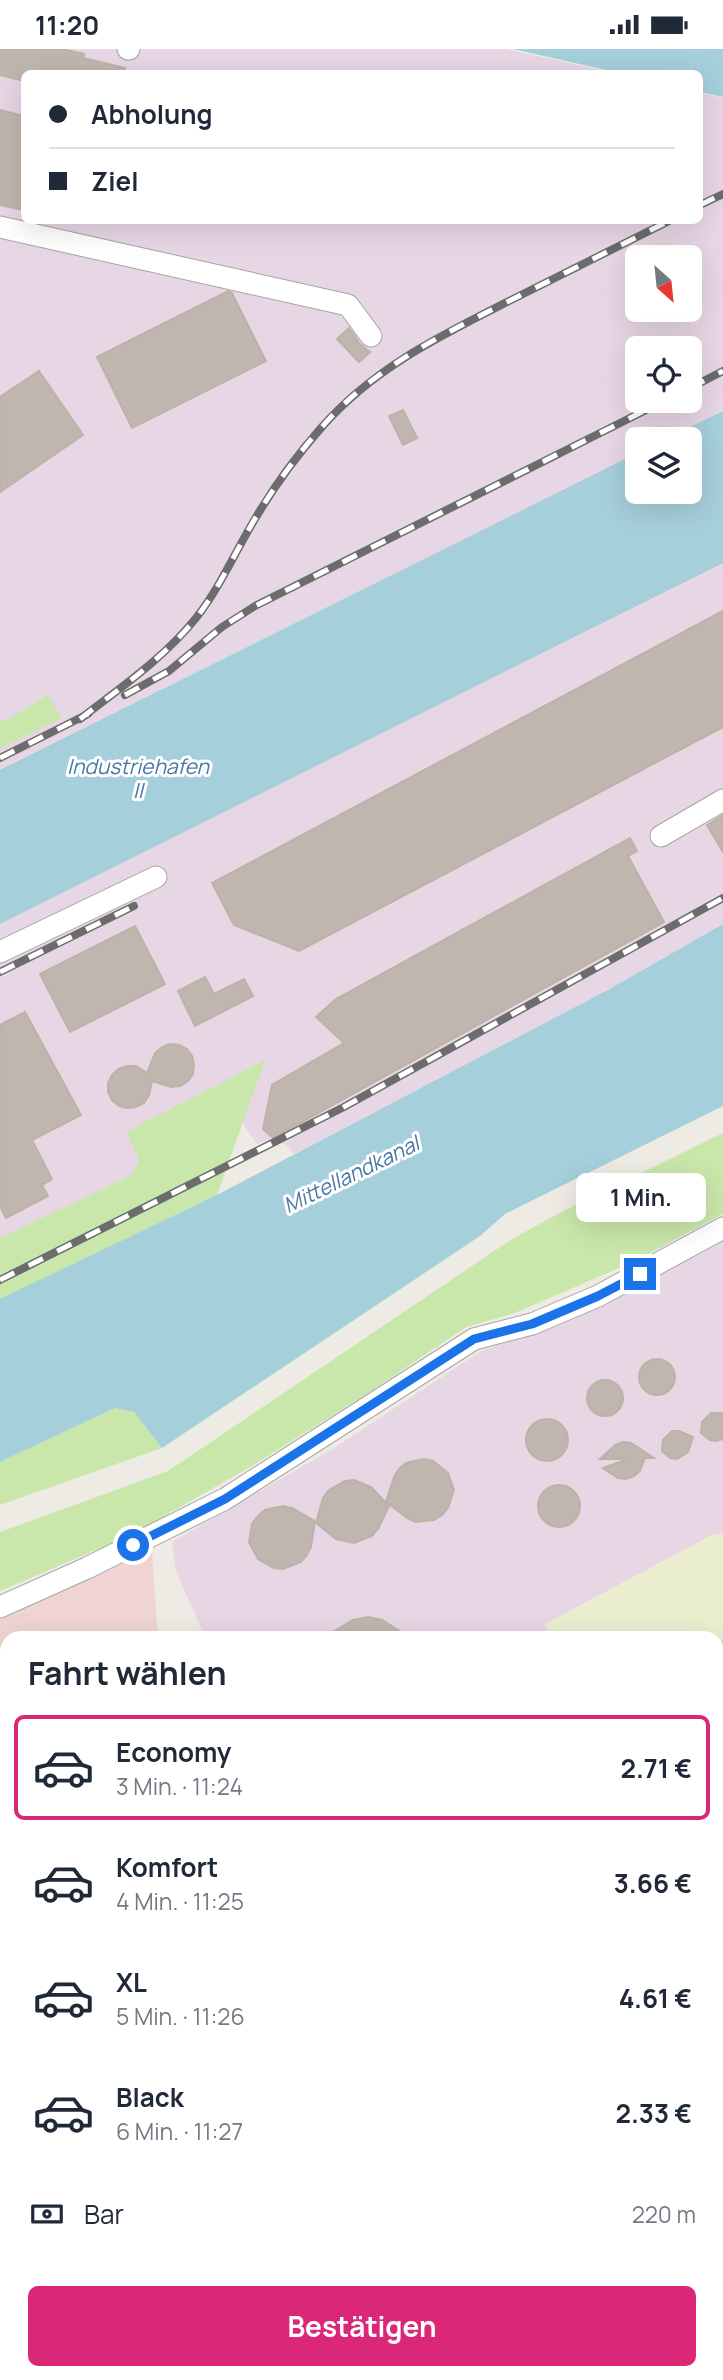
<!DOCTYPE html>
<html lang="de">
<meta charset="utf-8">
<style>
:root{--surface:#fff;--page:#f2f2f3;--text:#1f2937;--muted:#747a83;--line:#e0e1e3;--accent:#db2777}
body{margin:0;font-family:Manrope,sans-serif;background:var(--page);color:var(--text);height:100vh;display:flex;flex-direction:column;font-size:26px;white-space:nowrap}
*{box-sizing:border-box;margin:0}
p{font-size:23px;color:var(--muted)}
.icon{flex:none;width:38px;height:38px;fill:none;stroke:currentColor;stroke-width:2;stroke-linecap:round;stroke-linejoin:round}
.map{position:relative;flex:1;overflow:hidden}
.side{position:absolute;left:0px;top:1582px;width:724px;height:749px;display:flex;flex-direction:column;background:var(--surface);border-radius:21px 21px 0 0;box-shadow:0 7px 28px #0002}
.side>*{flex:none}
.top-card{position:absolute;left:21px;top:21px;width:682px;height:154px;border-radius:10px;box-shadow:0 7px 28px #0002;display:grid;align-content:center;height:154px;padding:0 28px;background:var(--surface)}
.needle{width:46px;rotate:153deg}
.fabs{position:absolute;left:625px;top:196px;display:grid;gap:14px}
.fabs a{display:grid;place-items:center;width:77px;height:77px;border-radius:10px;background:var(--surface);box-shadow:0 7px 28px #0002;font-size:35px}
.end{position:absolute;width:32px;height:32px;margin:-16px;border:9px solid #1a73e8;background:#fff;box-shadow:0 0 0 4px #fff}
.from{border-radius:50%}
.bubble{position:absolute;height:49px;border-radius:10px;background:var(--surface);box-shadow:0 7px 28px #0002;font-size:23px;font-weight:700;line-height:49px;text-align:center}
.top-card b{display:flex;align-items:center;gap:24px;height:66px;font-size:26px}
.top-card b+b{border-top:2px solid var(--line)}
.top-card i{width:18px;height:18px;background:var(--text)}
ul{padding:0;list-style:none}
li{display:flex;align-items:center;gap:21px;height:105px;margin:0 14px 10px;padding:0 14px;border:4px solid transparent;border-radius:10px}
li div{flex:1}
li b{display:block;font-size:26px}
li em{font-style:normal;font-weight:700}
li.selected{border-color:var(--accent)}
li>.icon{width:63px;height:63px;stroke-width:1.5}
h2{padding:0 28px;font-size:32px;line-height:84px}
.pay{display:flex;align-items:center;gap:18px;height:77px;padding:0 28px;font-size:26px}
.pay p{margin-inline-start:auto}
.button{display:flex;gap:14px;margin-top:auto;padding:14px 28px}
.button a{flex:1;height:80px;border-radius:10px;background:var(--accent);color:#fff;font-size:28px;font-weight:700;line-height:80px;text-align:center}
.status{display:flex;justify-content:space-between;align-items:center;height:49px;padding:0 35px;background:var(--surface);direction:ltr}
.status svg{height:19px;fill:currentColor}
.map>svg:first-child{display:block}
.residential{fill:#dcdbdb}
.commercial{fill:#efd4d3}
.industrial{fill:#e7d6e4;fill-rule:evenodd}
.farmland{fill:#ebedcf}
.grass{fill:#c9e7ab}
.parking{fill:#dedede}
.water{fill:#a5cfdb}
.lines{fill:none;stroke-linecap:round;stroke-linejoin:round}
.stream{stroke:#a5cfdb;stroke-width:5}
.building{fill:#bfb6b0;stroke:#c0b1a7;stroke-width:2}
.minor-casing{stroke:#a5a5a5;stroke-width:23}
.minor{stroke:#fff;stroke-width:21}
.rail-casing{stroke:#6c6c6c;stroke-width:8}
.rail{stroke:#fff;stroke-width:5;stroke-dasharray:16;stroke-linecap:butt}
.route{stroke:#1a73e8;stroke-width:9}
.labels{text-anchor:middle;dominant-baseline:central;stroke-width:6;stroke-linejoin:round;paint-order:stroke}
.water-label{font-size:21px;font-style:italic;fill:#4a78a2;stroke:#fff}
</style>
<div class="status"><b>11:20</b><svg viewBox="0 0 49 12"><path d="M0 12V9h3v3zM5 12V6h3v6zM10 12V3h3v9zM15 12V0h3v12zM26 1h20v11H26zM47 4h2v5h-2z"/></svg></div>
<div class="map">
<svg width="723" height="2331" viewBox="0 0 723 2331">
<rect width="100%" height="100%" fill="#eeebe4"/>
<polygon class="residential" points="723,2007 723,2318 718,2307 718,2011"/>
<g class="commercial">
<polygon points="152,1502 158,1589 7,1589 7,2112 0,2115 0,1568"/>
<polygon points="723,1591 723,1877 718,1879 718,1595"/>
</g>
<g class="industrial">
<path d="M0,0h506l108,24h-590v148h676v-128l23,5v313l-58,28h-28v14l-637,317zM637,208h53v53h-53zM637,299h53v53h-53z"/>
<polygon points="723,514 723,875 594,949 294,1105 286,1096 273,1089 257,1095 242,1074 0,1189 0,875"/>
<polygon points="723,1190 723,1484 712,1486 546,1575 550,1589 206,1589 176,1523 172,1493 331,1401 481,1302 603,1256"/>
<polygon points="7,2205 7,2324 637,2324 640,2331 0,2331 0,2208"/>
</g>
<polygon class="farmland" points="723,1484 723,1591 718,1595 718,1589 550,1589 545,1575 712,1486"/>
<g class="grass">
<polygon points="47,646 62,669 0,700 0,670 6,672"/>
<polygon points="265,1011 217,1146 0,1251 0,1189 132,1126 139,1111 126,1083"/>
<polygon points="723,1084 723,1165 635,1212 515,1264 466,1278 373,1341 250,1418 131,1486 0,1542 0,1483 168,1422 512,1190 565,1161"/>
<polygon points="115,1359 134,1363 162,1399 0,1456 0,1413"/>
<polygon points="723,1899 723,2007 718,2011 718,1901"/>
<polygon points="718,2307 723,2318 723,2331 640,2331 637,2324 718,2324"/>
</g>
<polygon class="parking" points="723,1670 723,1818 718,1821 718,1673"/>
<g class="water">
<polygon points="513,0 723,0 723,48 700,43 700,24 619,24"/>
<polygon points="723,362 723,514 0,875 0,721 637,404 637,443 690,443 690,390 665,390"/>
<polygon points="723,875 723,1057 505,1165 480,1187 162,1399 134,1363 115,1359 0,1413 0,1250 217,1146 606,942"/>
</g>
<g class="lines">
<polyline class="stream" points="653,2324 656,2331"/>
</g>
<g class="building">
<polygon points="0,0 63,0 84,5 83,9 125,19 124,24 24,24 24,32 0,26"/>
<polygon points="0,61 24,67 24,161 0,156"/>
<polygon points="228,242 232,244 266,312 132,379 97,308"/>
<polygon points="349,279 360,295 370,303 359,313 337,290"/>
<polygon points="39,322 83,386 0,443 0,348"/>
<polygon points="403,361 417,389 403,396 389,367"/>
<polygon points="723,562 723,678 299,902 234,876 212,834"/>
<polygon points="723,766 723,803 707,776"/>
<polygon points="630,789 637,802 628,807 664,873 273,1089 263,1080 272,1036 344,994 316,968 336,950"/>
<polygon points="135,877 165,935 70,983 40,925"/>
<polygon points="205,928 214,945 244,930 253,947 195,977 178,942"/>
<polygon points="25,963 81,1066 32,1091 52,1130 42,1136 48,1147 6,1169 0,1157 0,976"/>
<polygon points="170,995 179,996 187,1000 192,1007 194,1016 193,1025 188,1032 180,1037 171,1038 152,1032 149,1046 144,1054 136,1058 127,1059 119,1057 112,1051 108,1043 108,1034 112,1026 118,1020 127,1017 136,1017 147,1024 155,1004 162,998"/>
<circle cx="657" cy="1328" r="18"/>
<circle cx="605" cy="1349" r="18"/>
<polygon points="711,1364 723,1364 723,1390 716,1392 710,1391 701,1384 702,1373"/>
<circle cx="547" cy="1391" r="21"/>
<polygon points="672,1382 679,1382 693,1388 688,1403 677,1410 670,1409 662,1402 663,1391"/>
<polygon points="623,1393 631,1394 654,1409 645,1409 640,1422 634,1427 626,1430 618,1429 603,1419 628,1410 600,1410 615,1396"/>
<polygon points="424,1410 433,1412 448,1424 454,1441 448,1459 442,1466 434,1471 415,1473 407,1469 386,1453 394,1428 399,1420 406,1414"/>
<polygon points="354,1431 371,1438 389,1457 378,1480 372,1487 354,1494 336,1490 316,1474 323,1449 329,1441 345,1432"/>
<circle cx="559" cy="1457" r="21"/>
<polygon points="283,1457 292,1459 315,1472 311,1498 307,1506 301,1513 283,1520 274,1519 258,1510 249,1493 252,1475 258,1467 265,1461"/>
<polygon points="368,1568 382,1571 410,1589 323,1589 353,1571"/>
</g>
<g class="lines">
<g class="minor-casing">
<g id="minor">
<polyline points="128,0 129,0"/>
<polyline points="0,178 348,256 371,287"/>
<polyline points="661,787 723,751"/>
<polyline points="0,903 156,828"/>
<polyline points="0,1558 87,1519 225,1450 474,1290 532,1275 598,1247 723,1179"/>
<polyline points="7,1633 2,1635 7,1650"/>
<polyline points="7,1774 1,1778 7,1790"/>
<polyline points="718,1892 723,1890"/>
<polyline points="0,1961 7,1978"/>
<polyline points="718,2073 723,2082"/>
<polyline points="0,2082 7,2079"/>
<polyline points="0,2157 7,2154"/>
<polyline points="0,2269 7,2267"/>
</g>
</g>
<use href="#minor" class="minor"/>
<g class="rail-casing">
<g id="rail">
<polyline points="700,156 723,145"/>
<polyline points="690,339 723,322"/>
<polyline points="125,646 169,622 222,578 255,557 664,352"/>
<path d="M80,670c40,-31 83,-60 116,-101 26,-33 42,-73 65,-109 17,-28 38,-56 60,-81 53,-61 121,-93 192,-129 52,-26 104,-52 156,-78"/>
<polyline points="0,709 88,665"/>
<polyline points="0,923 134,857"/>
<polyline points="0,1231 342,1059 723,849"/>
<polyline points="718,1856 723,1854"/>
<polyline points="0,2122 7,2120"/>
<polyline points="0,2192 7,2190"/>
<polyline points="0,2213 7,2207"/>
</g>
</g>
<use href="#rail" class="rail"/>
</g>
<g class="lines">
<polyline class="route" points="133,1496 225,1450 474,1290 532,1275 598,1247 640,1225"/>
</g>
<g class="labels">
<g class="water-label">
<text x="138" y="717">Industriehafen<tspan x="138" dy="24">II</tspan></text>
<text transform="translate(351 1125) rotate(-26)">Mittellandkanal</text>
</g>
</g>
</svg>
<div class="fabs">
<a><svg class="needle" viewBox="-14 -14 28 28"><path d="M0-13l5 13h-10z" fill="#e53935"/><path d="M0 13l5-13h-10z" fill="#747a83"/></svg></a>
<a><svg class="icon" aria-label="locate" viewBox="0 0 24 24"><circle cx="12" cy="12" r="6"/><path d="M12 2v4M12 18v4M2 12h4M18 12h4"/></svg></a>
<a><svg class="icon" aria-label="layers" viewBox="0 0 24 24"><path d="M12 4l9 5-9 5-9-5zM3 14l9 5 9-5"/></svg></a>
</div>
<i class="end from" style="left:133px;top:1496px"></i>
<i class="end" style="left:640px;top:1225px"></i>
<div class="bubble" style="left:576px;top:1124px;width:130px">1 Min.</div>
<div class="top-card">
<b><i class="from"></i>Abholung</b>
<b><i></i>Ziel</b>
</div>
<section class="side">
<h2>Fahrt wählen</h2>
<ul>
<li class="selected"><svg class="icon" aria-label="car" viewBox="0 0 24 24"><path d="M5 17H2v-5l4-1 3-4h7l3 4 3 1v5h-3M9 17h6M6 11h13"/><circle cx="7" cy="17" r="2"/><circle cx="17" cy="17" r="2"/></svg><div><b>Economy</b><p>3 Min. · 11:24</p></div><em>2.71 €</em></li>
<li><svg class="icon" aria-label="car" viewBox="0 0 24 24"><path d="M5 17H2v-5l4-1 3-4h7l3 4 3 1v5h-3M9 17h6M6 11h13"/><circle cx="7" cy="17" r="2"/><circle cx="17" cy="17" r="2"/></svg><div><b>Komfort</b><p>4 Min. · 11:25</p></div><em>3.66 €</em></li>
<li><svg class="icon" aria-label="car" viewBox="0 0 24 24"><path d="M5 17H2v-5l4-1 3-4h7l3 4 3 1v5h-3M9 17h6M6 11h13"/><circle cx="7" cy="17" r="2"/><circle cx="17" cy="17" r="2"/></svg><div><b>XL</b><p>5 Min. · 11:26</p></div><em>4.61 €</em></li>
<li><svg class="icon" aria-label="car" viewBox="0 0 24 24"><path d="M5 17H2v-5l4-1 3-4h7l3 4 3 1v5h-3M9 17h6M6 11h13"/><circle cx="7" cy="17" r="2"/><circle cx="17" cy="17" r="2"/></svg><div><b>Black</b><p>6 Min. · 11:27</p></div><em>2.33 €</em></li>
</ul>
<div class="pay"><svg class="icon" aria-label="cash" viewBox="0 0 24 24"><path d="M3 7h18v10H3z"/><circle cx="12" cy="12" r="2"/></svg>Bar<p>220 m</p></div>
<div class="button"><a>Bestätigen</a></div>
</section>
</div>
